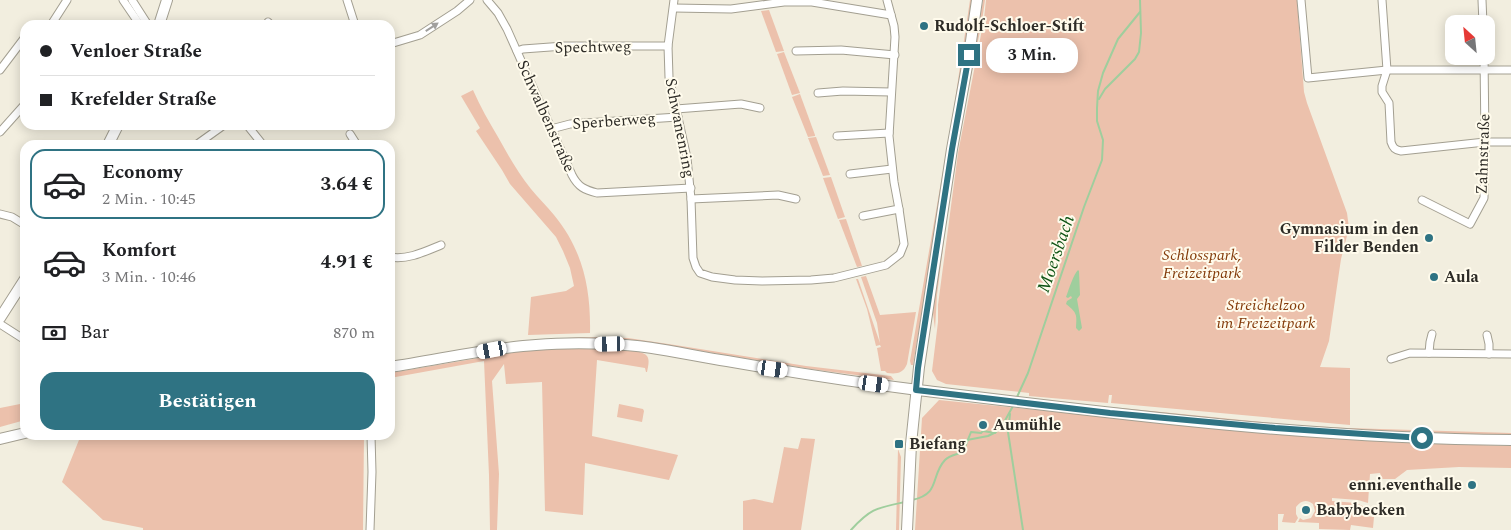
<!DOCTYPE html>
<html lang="de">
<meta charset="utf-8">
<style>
:root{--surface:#fff;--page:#f2f2f2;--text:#202124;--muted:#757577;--line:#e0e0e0;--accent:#2f7383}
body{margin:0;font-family:Spectral,serif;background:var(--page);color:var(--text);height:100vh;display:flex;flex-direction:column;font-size:19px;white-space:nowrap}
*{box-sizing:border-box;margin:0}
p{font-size:16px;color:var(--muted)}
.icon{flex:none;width:28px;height:28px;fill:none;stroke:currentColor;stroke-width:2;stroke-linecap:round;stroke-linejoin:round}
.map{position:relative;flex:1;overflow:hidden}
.sheet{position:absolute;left:20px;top:140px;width:375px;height:300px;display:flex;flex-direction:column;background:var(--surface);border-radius:15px;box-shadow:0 2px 12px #0003}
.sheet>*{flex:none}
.hud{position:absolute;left:20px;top:20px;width:375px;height:110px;border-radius:15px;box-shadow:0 2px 12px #0003;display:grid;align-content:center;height:110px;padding:0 20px;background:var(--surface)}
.needle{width:32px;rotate:333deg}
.tools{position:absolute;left:1445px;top:15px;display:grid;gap:10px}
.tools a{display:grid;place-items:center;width:50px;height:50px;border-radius:10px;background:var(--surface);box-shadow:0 2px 12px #0003;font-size:25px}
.end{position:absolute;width:22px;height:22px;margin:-11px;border:6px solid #2f7383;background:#fff;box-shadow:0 0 0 2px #fff}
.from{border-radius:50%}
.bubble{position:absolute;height:35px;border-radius:15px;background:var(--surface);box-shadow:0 2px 12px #0003;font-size:16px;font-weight:700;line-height:35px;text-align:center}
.car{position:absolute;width:15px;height:30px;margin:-15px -8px;border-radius:6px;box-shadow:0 0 4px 1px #0007;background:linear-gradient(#fff 24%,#345 0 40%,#fff 0 76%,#345 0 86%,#fff 0)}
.hud b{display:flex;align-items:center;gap:18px;height:48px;font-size:19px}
.hud b+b{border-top:1px solid var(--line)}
.hud i{width:12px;height:12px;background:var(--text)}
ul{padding:9px 0 0;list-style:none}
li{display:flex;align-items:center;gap:15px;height:70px;margin:0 10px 8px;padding:0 10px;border:2px solid transparent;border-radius:15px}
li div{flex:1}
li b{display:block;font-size:19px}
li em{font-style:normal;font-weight:700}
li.selected{border-color:var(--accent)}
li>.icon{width:45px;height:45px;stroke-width:1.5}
.pay{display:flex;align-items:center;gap:12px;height:55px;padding:0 20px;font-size:19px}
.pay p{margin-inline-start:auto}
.cta{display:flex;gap:10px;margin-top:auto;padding:10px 20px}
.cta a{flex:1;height:58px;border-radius:15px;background:var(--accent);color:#fff;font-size:20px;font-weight:700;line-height:58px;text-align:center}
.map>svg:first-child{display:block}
.green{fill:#ecc1ac}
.water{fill:#9fce9d}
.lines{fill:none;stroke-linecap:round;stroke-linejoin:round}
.stream{stroke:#9fce9d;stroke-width:2}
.street-casing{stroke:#a39f91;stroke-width:9}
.secondary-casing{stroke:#a39f91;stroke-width:12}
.street{stroke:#fff;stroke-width:7}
.secondary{stroke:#fff;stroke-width:10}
.oneway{fill:#a1a09e}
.route{stroke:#2f7383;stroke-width:6}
.poi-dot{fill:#2f7383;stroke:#fffbec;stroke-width:2}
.labels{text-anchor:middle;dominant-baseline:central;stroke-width:4;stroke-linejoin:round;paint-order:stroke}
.poi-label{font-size:16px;font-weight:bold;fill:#2e2c27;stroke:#fffbec;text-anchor:start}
.street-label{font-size:16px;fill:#2e2c27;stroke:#fffbec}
.park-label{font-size:16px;font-style:italic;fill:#833a09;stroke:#fffbec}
.water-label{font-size:18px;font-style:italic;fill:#0e5314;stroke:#fffbec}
</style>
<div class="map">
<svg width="1511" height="530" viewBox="0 0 1511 530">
<rect width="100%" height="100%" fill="#f2eedf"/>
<g class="green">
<polygon points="970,0 972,0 963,67 913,365 911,365 910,361 954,107"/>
<polygon points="983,0 985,0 982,21 954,162 937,295 935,329 933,313 934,302 946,203"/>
<polygon points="986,0 1297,0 1304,92 1307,103 1347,213 1349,228 1341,259 1329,341 1320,367 1350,368 1350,425 1111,403 1112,395 1109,395 1108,403 1029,396 1029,393 946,384 937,380 932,371 938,322 938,305 958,153 984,19"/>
<polygon points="769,10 784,51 776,52 761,11"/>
<polygon points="784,52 800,93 792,95 777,54"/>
<path d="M473,90c7,16 16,32 25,47 10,18 20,36 33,52 7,9 16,17 23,26 29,35 37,74 36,118l-62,2 3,-38 35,-6 8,-5 -4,-18 -7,-17 -7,-14 -46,-53 -8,-14 -26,-39 4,-3 -19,-32z"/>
<polygon points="800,94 815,135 815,136 808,137 792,97"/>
<polygon points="816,137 830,175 823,176 808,138"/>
<polygon points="831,177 845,217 838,219 823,178"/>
<polygon points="846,219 862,266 857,267 839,220"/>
<path d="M866,276l14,39 36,-3 -9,52c-4,10 -11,10 -20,9l-2,-2h-4l-4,-23 4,-1 -1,-2 -4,1 -9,-37 -11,-30h2l22,64 -3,-20 -16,-46z"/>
<polygon points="583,337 628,338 675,345 806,366 891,376 894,380 810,369 677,347 631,341 520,343 519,341"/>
<path d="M596,348c11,1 45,0 51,8 3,4 1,11 0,16h-1l-1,-4 -48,-8 -5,76 86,19 -9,25 -84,-17 -2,52 -38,-4 -3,-129 -36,2 -2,-20 -12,17 7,93 -2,56h-7l-1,-55 -5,-114 -94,17v-5l136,-23z"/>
<path d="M939,400l336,34 114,8 122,4v22l-52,-1 -52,3 -12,9h-13l-2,-6 -10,1 -2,29 -10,-3 -26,-2v3l24,2 11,5v8l7,1 -1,11 -22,-3 -1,5 -31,-1v-6l-21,-1 2,-4 3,2 8,-2 4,-7 -2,-7c-6,-5 -12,-4 -17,3v7l2,4 -3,5 -13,-1 2,-8h-6v16h-363l7,-112z"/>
<polygon points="25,403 25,420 0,427 0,408"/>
<polygon points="619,404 643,409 644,411 642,422 617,417"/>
<polygon points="1111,407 1292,425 1348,428 1511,433 1511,435 1442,434 1295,427 1111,409"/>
<polygon points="81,435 364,435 363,530 143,530 143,528 103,520 62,482"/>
<polygon points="801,438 815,439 801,530 743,530 743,501 754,499 773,503 784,447 798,449"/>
<polygon points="898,449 901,457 899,530 896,530"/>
</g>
<path class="water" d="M1078,270l1,1 1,24 -3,4 5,29 -3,3 -3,-3c1,-14 1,-15 -10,-24l1,-3 5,-3 -1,-2 -3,2 -2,-1c3,-8 7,-22 12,-27z"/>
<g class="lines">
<g class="stream">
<polyline points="1099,99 1105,89 1135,59 1139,52 1141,33 1140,0"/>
<polyline points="1017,397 1028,373 1084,207 1102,160 1103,140 1097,121 1097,108 1098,91 1103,73 1118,39 1140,12"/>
<polyline points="1010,414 1008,432 1023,530"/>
<polyline points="967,440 988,436 994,433"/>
<path d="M912,500c29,-6 18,-24 33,-40 5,-5 11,-5 18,-8l8,-20 10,1 2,-2 12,2 7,-7 11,-20"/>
<path d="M851,530c20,-22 26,-22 54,-28"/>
</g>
<g class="street-casing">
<g id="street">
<polyline points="123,0 140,25"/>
<polyline points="132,0 148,25"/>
<polyline points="347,0 355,25"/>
<path d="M487,0l11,13 9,16 65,146c6,12 13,15 25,18l94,-5"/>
<polyline points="674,0 668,46 669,77 687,158 691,199 693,258 696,267 700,273 712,277 735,280 762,281 811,280 834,278 886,265 900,254 904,244 899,209 894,182 889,136 895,37 894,26 887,0"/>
<polyline points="1301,0 1308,78 1387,70 1511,70"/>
<path d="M1382,0l5,70 -5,16v6l7,11 2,39c2,6 4,8 10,9l84,-9h26"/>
<polyline points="1482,0 1483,24"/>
<polyline points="674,8 731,9 784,2 812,2 891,15"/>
<polyline points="268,22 271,25"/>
<polyline points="51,25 67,0"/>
<polyline points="390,44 420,35 457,11 470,0"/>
<polyline points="517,51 523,49 564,46 668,46"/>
<polyline points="796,51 841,50 895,55"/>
<polyline points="0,70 25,37"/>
<polyline points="818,93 843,91 891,92"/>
<polyline points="676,109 741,104 760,108"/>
<polyline points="247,125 263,145"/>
<polyline points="551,129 570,124 678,117"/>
<polyline points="0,132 25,104"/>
<polyline points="350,134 357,145"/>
<polyline points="837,136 889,133"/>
<polyline points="196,145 224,125"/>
<polyline points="850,174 892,169"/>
<polyline points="691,199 778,195 796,199"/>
<polyline points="1422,200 1470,224 1484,198 1485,142 1484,56"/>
<polyline points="0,214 12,217 25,225"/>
<polyline points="863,216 899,209"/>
<path d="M390,257c18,3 34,-5 51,-12"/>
<polyline points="0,324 25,340"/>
<polyline points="1487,335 1489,344 1489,354"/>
<polyline points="1429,353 1430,342 1432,334"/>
<polyline points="1391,359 1410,353 1511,354"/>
<polyline points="370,530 372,472 371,435"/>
</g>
</g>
<g class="secondary-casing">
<g id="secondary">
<polyline points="159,25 167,0"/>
<polyline points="108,145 118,125"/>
<polyline points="0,318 25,279"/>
<path d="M390,367c48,-7 97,-19 146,-22 24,-2 49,-2 73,-1 40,1 79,11 118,17 63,11 127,21 191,29 197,24 395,49 593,50"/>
<polyline points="0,439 25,433"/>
<polyline points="907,530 911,444 919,367 952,149 969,55 977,0"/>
</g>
</g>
<use href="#street" class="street"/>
<use href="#secondary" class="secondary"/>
</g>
<defs><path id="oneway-solid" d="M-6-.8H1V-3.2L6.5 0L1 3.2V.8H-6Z" transform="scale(1.25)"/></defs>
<use class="oneway" href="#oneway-solid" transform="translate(432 27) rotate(-33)"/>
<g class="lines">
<polyline class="route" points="969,55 952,149 918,368 916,390 1110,413 1275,428 1422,438"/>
</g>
<g class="poi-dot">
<circle cx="924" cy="26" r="5"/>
<circle cx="1429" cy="238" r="5"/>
<circle cx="1434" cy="277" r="5"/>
<circle cx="983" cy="425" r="5"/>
<rect x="894" y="439" width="10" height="10" rx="2.5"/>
<circle cx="1472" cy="485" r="5"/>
<circle cx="1306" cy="510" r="5"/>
</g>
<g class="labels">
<g class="poi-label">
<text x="934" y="26">Rudolf-Schloer-Stift</text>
<text x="1419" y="229" text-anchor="end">Gymnasium in den<tspan x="1419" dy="18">Filder Benden</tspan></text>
<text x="1444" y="277">Aula</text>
<text x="993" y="425">Aumühle</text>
<text x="909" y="444">Biefang</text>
<text x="1462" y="485" text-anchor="end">enni.eventhalle</text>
<text x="1316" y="510">Babybecken</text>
</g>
<g class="street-label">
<text transform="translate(593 47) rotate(-1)">Spechtweg</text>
<text transform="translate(546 116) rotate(66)">Schwalbenstraße</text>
<text transform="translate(614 121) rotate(-4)">Sperberweg</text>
<text transform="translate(680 128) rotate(79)">Schwanenring</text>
<text transform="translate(1483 154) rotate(-88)">Zahnstraße</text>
</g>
<g class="park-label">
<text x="1202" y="255">Schlosspark,<tspan x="1202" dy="18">Freizeitpark</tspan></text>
<text x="1266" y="305">Streichelzoo<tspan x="1266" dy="18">im Freizeitpark</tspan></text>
</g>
<g class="water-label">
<text transform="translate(1056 254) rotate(-71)">Moersbach</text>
</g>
</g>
</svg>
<div class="tools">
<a><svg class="needle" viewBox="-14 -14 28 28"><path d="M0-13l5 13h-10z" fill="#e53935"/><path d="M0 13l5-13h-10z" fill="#757577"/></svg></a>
</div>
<i class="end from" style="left:1422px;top:438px"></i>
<i class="end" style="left:969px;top:55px"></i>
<div class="bubble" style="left:986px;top:38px;width:92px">3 Min.</div>
<i class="car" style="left:610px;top:344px;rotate:269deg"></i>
<i class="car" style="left:492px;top:350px;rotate:260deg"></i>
<i class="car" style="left:773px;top:369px;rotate:98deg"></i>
<i class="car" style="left:874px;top:384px;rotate:98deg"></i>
<div class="hud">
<b><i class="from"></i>Venloer Straße</b>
<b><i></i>Krefelder Straße</b>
</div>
<section class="sheet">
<ul>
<li class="selected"><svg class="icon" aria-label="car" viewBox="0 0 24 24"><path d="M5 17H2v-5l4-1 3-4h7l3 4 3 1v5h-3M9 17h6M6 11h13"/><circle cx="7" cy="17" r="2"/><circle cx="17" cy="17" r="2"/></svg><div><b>Economy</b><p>2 Min. · 10:45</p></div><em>3.64 €</em></li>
<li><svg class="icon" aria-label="car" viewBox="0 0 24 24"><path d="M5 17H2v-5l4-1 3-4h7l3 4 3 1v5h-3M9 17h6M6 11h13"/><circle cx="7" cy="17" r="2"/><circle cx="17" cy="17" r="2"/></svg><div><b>Komfort</b><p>3 Min. · 10:46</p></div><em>4.91 €</em></li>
</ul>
<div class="pay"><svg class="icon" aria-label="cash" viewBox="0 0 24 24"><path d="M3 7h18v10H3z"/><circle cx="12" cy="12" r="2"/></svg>Bar<p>870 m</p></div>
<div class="cta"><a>Bestätigen</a></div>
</section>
</div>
